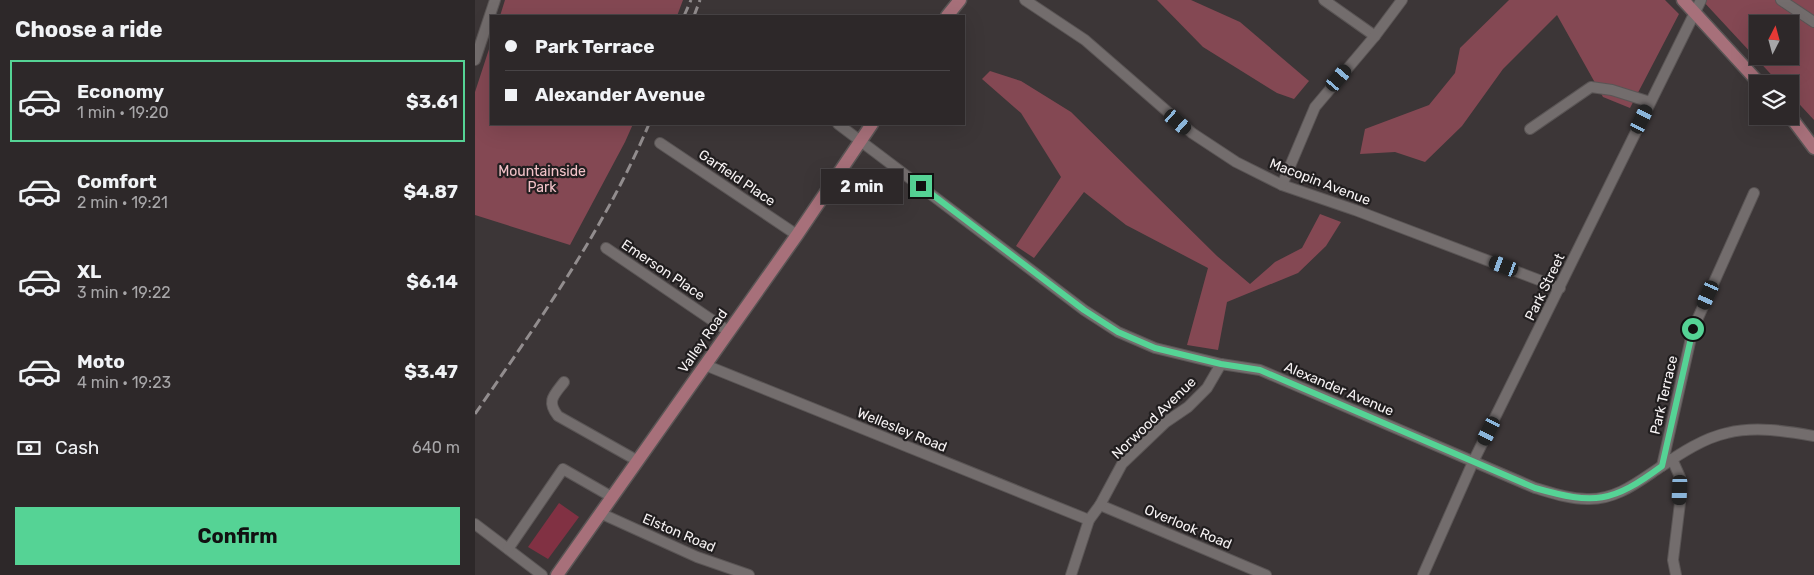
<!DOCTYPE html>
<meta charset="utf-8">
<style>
:root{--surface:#2d2829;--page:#393435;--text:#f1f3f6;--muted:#a7a6a8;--line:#484446;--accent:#55d395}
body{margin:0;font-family:Rubik,sans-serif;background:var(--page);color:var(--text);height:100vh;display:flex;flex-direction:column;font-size:19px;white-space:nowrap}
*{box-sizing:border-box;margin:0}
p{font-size:16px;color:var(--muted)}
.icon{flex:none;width:28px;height:28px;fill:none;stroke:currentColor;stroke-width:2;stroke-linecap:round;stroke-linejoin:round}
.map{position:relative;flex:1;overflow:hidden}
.details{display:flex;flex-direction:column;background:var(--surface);width:475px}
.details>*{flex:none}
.guide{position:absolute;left:15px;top:15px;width:475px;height:110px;border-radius:0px;box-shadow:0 5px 20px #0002,0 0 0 1px var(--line);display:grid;align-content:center;height:110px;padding:0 15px;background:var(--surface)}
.needle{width:32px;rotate:6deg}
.tools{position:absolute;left:1274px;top:15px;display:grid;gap:10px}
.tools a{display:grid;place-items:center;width:50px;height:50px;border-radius:0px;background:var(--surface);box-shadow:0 5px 20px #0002,0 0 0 1px var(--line);font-size:25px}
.end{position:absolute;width:22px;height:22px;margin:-11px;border:6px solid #55d395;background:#111;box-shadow:0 0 0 2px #111}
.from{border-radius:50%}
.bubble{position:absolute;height:35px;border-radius:0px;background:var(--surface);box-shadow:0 5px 20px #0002,0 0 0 1px var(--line);font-size:16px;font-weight:700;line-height:35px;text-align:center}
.car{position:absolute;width:15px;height:30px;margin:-15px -8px;border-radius:6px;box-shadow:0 0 4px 1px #0007;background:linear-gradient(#222 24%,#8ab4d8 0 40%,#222 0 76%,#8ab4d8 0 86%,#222 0)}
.guide b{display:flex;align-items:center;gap:18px;height:48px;font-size:19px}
.guide b+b{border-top:1px solid var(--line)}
.guide i{width:12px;height:12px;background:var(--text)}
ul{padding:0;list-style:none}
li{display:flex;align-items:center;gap:15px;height:82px;margin:0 10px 8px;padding:0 5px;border:2px solid transparent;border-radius:0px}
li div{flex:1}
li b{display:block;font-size:19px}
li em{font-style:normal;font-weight:700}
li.current{border-color:var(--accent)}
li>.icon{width:45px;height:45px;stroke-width:1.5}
h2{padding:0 15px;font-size:22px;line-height:60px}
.pay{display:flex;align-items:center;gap:12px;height:55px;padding:0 15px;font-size:19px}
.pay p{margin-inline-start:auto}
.action{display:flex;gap:10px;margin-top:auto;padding:10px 15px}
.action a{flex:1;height:58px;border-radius:0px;background:var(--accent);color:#111;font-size:20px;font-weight:700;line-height:58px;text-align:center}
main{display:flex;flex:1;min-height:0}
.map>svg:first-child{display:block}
.green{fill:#844853;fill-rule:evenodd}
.building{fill:#813143}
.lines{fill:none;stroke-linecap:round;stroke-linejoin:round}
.minor-casing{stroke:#5a5555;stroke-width:12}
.major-casing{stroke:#5a5555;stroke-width:15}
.minor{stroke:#736d6d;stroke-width:10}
.major{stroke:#a7707a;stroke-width:12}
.rail{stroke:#928d8e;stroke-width:3;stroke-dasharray:10 5;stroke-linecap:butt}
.route{stroke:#55d395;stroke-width:6}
.labels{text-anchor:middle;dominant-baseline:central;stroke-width:4.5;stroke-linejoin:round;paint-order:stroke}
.park-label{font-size:14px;fill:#f2c2c8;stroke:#211e1f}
.street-label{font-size:14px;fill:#f6f2f3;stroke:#211e1f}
</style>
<main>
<section class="details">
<h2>Choose a ride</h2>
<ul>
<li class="current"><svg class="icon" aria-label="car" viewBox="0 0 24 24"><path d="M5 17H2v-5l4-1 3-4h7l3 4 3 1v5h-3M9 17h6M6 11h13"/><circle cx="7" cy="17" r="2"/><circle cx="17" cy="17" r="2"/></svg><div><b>Economy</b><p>1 min · 19:20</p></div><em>$3.61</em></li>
<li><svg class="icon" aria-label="car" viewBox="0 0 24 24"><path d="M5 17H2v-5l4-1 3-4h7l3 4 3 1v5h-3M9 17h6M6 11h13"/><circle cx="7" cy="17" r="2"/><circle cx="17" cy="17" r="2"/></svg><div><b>Comfort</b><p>2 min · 19:21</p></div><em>$4.87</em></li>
<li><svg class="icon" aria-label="car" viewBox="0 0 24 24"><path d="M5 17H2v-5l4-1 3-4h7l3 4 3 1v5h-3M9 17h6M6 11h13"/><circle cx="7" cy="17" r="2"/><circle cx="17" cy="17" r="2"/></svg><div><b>XL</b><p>3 min · 19:22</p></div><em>$6.14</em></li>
<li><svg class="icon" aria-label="car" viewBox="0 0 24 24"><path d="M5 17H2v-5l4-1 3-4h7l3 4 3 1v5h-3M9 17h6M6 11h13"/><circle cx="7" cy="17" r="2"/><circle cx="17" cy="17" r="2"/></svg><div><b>Moto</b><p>4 min · 19:23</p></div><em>$3.47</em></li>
</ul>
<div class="pay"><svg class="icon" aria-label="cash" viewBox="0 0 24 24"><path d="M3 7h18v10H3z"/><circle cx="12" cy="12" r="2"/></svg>Cash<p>640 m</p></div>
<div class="action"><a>Confirm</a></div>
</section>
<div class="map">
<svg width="1339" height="575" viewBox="0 0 1339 575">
<rect width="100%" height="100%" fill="#3c3637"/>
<g class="green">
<polygon points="30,0 208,0 202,16 25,16"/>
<polygon points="682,0 716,0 765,22 834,81 819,99 802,93 728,47"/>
<polygon points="1034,0 1190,0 1204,14 1155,108 1128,97 1082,15 1028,69 987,126 950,162 920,152 885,154 890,129 954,105 980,73 985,48"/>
<path d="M1227,0h112v120l-24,-26v-10h-10zM1282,24h33v32h-33z"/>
<polygon points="16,43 16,124 158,124 150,142 95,245 0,215 0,92"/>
<polygon points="515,71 546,81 596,112 742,256 775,284 800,262 827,248 845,214 866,222 851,246 823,273 752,302 743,350 712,345 733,268 651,225 609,192 559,258 541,246 586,177 546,113 507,79"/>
</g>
<polygon class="building" points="84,503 104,517 73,559 53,547"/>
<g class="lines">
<g class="minor-casing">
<g id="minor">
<polyline points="550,0 610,40 717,133 761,162 807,185 880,210 1085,288"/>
<polyline points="849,0 900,36"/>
<polyline points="1306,0 1339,22"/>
<polyline points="0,60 20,0"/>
<path d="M363,124l246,186 34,22 37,16 66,16 39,6 275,118c17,5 34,11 52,11 30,1 52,-18 75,-33 19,-13 42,-28 65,-33 28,-7 59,-2 87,3"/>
<polyline points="1055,129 1116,87 1137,90 1175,102"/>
<polyline points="185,143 322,235"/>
<polyline points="807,185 840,107 900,36 927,0"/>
<polyline points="131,248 253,331"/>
<polyline points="230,365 614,520"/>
<path d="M89,382c-10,13 -18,19 -6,34l80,45"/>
<polyline points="1197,459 1205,477 1205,503 1198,560 1201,575"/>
<polyline points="1187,466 1218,329 1279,193"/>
<polyline points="625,505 791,575"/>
<polyline points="125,513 222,557 274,575"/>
<polyline points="0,524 67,575"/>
<polyline points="33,549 88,469 137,497"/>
<polyline points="596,575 614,520 625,505 647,464 691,422 713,407 732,388 746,364"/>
<polyline points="948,575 998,462 1226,0"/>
</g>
</g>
<g class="major-casing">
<g id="major">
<polyline points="1208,0 1285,84"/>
<polyline points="472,16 485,0"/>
<polyline points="1315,116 1339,148"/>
<polyline points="82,575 322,235 397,124"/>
</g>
</g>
<use href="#minor" class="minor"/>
<use href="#major" class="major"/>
<g class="rail">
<polyline points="209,16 216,0"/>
<polyline points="219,16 225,0"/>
<path d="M0,414c64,-93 130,-186 174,-290"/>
</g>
</g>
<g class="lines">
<path class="route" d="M446,186l163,124 34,22 37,16 66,16 39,6 275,118c60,17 77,15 127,-22l31,-137"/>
</g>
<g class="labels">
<g class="park-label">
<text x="67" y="171">Mountainside<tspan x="67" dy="16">Park</tspan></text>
</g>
<g class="street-label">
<text transform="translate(262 178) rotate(34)">Garfield Place</text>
<text transform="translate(845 182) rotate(21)">Macopin Avenue</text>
<text transform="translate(188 270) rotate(34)">Emerson Place</text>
<text transform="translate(1070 287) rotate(-64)">Park Street</text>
<text transform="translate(228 341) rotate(-55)">Valley Road</text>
<text transform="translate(864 389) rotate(23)">Alexander Avenue</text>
<text transform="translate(1189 395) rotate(-77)">Park Terrace</text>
<text transform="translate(679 418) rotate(-44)">Norwood Avenue</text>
<text transform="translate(427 430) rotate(22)">Wellesley Road</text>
<text transform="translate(713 527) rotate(23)">Overlook Road</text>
<text transform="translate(204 533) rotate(23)">Elston Road</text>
</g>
</g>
</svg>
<div class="tools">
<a><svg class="needle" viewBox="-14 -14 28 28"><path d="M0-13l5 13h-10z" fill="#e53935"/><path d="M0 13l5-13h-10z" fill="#a7a6a8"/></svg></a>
<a><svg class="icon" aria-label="layers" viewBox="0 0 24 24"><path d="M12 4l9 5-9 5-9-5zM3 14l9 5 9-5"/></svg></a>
</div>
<i class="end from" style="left:1218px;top:329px"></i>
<i class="end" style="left:446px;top:186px"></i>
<div class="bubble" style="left:346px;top:169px;width:82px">2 min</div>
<i class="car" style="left:864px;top:78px;rotate:40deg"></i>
<i class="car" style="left:1167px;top:119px;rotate:26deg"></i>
<i class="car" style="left:703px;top:122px;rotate:131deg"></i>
<i class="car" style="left:1029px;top:266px;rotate:291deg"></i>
<i class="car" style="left:1233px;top:295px;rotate:204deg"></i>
<i class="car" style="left:1014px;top:431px;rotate:207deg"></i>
<i class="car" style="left:1205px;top:490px;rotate:182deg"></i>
<div class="guide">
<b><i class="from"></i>Park Terrace</b>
<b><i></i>Alexander Avenue</b>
</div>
</div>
</main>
